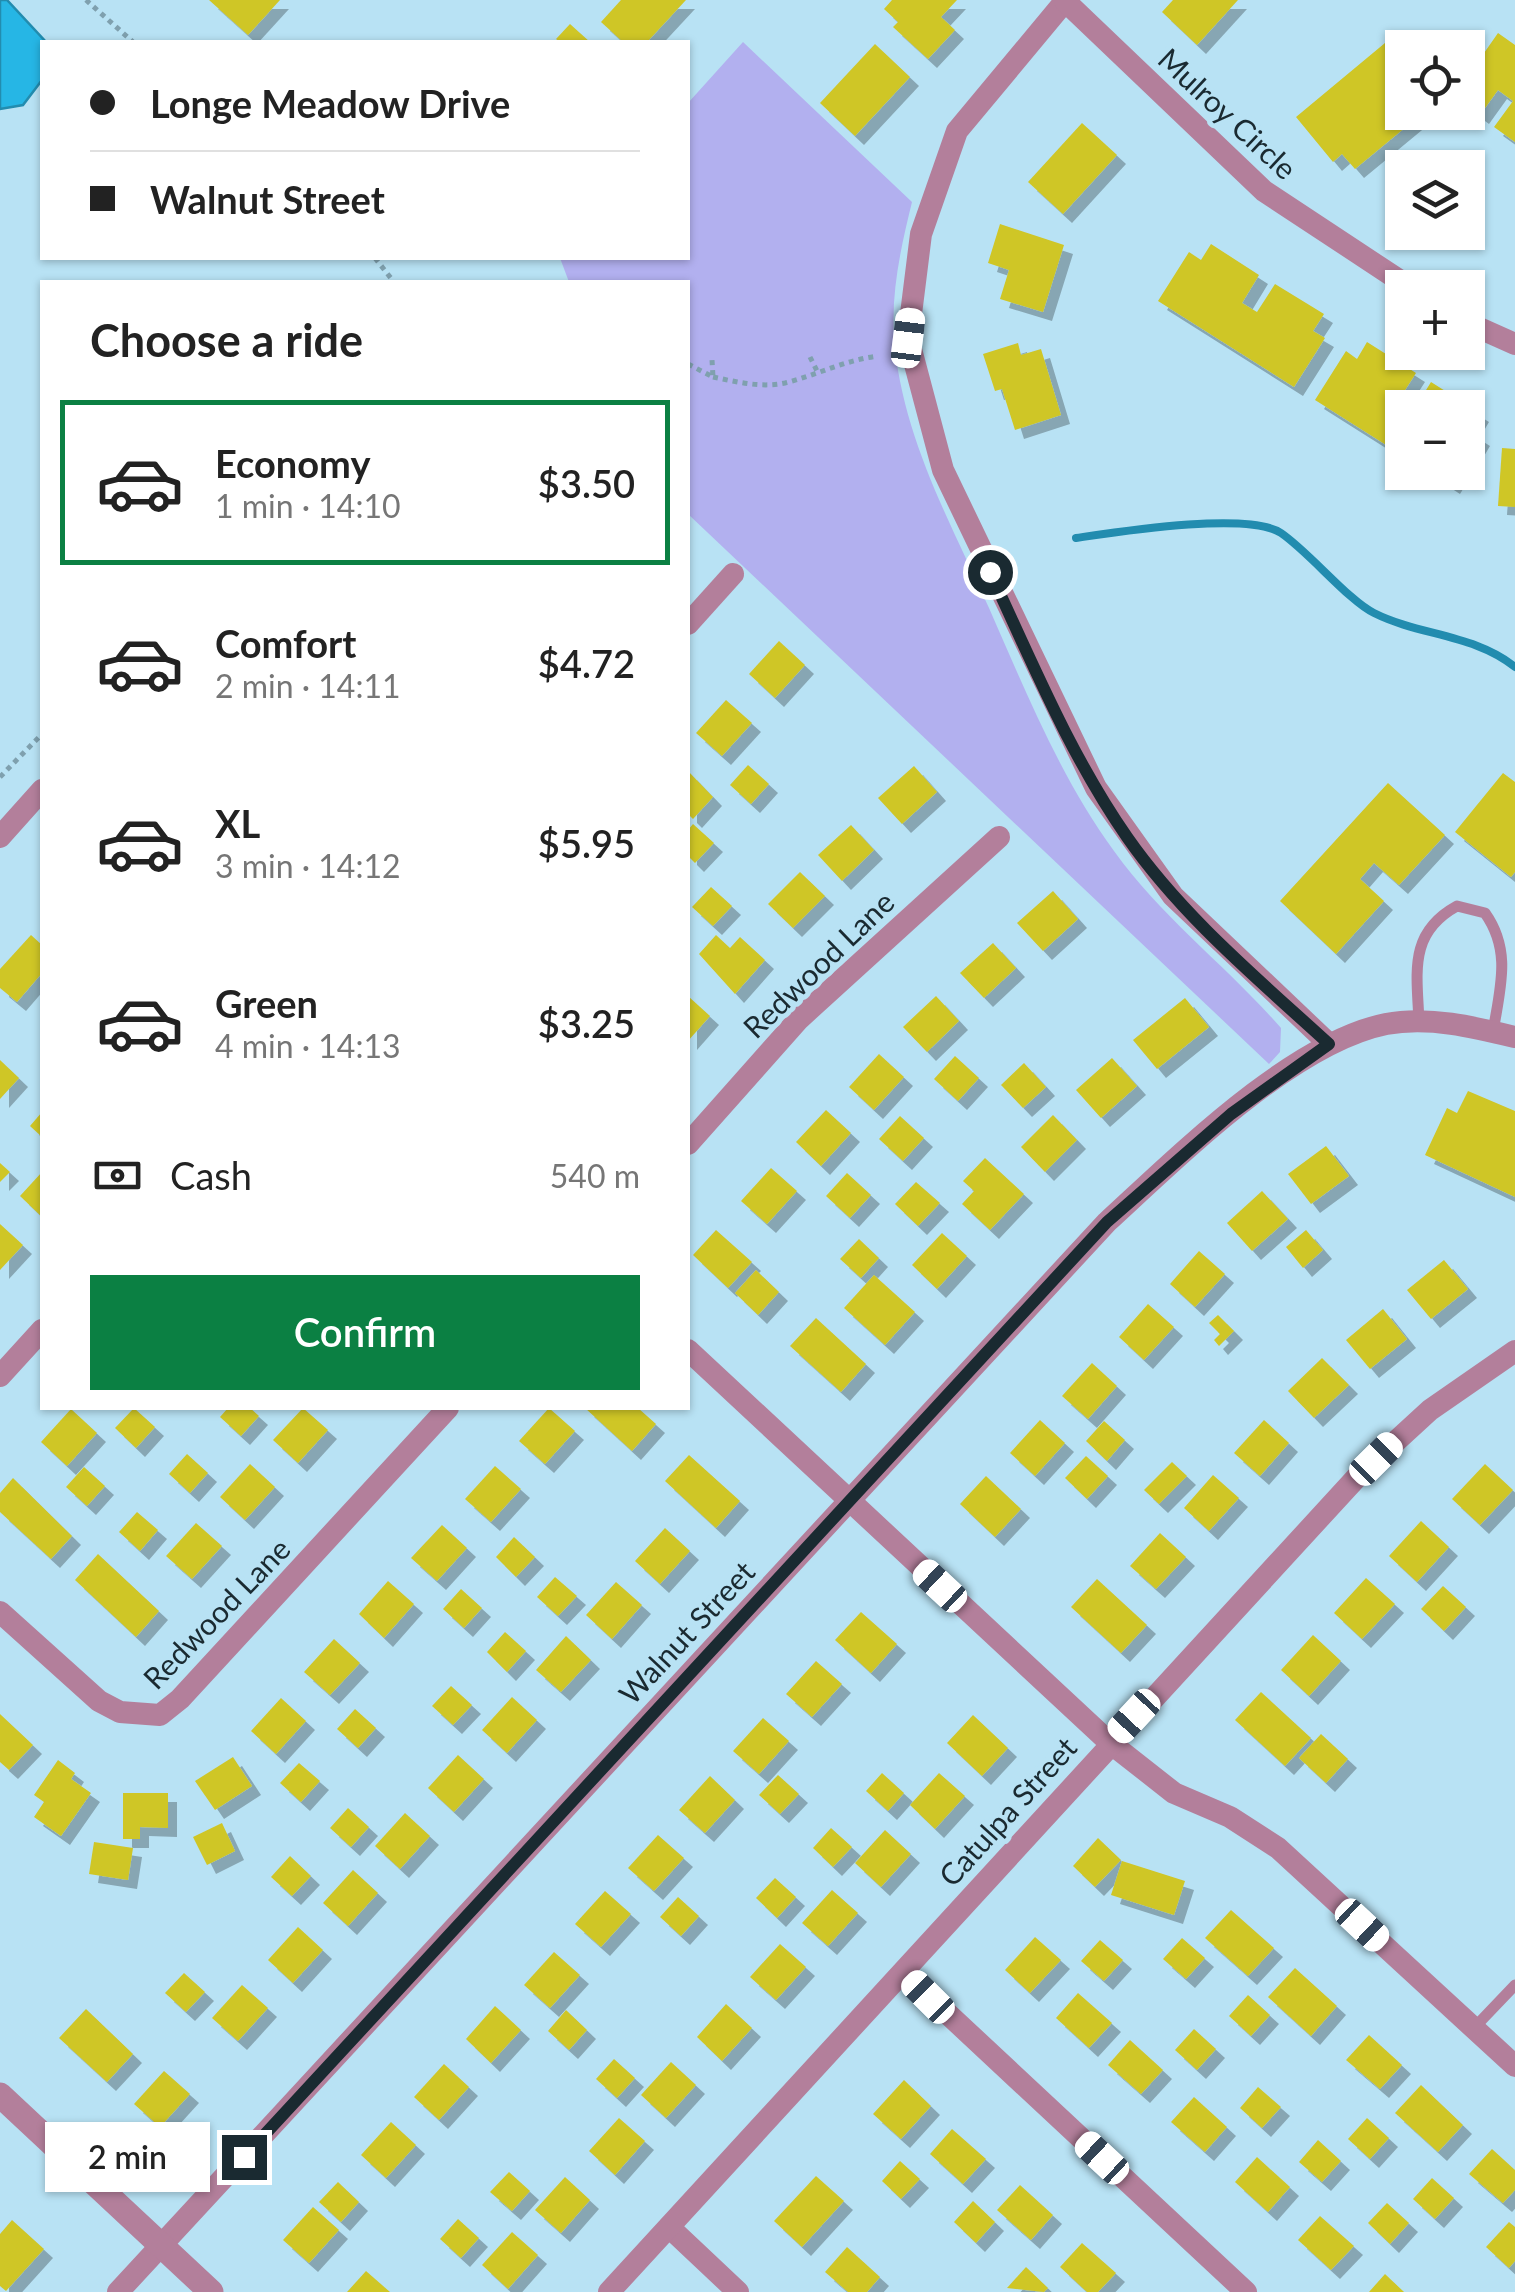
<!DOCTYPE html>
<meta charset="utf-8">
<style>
:root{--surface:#fff;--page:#f6f6f6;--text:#222;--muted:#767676;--line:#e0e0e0;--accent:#0b8043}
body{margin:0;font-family:Lato,sans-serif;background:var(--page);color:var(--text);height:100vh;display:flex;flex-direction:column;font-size:38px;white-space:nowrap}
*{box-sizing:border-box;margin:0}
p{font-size:32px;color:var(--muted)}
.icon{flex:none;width:55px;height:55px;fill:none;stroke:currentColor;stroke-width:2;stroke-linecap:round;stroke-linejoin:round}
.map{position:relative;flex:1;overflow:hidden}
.side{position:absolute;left:40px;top:280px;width:650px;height:1130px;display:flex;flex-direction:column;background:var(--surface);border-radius:0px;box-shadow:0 2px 8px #0004}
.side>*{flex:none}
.banner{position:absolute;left:40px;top:40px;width:650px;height:220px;border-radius:0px;box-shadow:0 2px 8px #0004;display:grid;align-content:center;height:220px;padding:0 50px;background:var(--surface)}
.tools{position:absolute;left:1385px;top:30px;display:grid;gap:20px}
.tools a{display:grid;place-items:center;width:100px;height:100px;border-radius:0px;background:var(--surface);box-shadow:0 2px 8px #0004;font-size:50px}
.end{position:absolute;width:45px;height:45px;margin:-22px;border:12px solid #1a2a31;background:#fff;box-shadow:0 0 0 5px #fff}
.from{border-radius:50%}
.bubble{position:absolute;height:70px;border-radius:0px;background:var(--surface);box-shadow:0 2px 8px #0004;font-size:32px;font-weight:600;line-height:70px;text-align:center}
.car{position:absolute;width:30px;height:60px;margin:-30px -15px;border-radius:12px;box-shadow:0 0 8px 2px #0007;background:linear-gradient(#fff 24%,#345 0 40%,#fff 0 76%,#345 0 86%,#fff 0)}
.banner b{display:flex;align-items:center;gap:35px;height:95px;font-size:38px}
.banner b+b{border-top:2px solid var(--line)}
.banner i{width:25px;height:25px;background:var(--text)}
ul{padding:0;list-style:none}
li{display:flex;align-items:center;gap:30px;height:165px;margin:0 20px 15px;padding:0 30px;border:5px solid transparent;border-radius:0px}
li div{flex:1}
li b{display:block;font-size:38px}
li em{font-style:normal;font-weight:600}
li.on{border-color:var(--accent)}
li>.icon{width:90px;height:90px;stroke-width:1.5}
h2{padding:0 50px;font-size:45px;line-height:120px}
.pay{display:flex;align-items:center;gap:25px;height:110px;padding:0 50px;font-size:38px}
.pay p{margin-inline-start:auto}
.cta{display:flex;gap:20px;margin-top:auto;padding:20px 50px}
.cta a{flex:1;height:115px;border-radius:0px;background:var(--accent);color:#fff;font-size:40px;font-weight:600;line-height:115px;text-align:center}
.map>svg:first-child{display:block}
.green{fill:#b2b0ef}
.water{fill:#26b6e5;stroke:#228caf;stroke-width:2.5}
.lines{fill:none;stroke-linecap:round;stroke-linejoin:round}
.stream{stroke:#228caf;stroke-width:8}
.building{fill:#cfc626;filter:url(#shadow)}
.path{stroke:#7fa0ae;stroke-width:5;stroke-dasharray:5 5;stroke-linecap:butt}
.service{stroke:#b37f9b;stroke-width:11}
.minor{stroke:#b37f9b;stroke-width:22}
.tertiary{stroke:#b37f9b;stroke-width:25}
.route{stroke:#1a2a31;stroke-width:12}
.labels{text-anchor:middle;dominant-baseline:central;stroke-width:10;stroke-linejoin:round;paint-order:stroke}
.street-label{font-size:30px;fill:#1a2a31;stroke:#b8e2f4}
</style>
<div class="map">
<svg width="1515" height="2292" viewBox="0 0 1515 2292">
<defs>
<filter id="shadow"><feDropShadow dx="9" dy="9" stdDeviation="0" flood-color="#0004"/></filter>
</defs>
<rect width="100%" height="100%" fill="#b8e2f4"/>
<path class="green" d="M743,42l169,160c-11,45 -21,89 -18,135 7,97 56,185 95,271 37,84 71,169 125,243 48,67 113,115 167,177l-1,24 -11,12 -581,-550v-232h-119l-9,-24h128v-155z"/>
<polygon class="water" points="0,0 7,0 46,42 42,80 23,105 0,109"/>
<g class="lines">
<path class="stream" d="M1076,538c41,-6 172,-27 205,-5 28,19 68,68 93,80 46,23 100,21 141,54"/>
</g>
<g class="building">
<polygon points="209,0 280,0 248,35"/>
<polygon points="621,0 686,0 647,42 623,42 601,22"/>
<polygon points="892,0 957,0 941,17 955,30 928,59 893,27 898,22 884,9"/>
<polygon points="1173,0 1238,0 1197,45 1162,12"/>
<polygon points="570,24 590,42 560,42 556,39"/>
<polygon points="1498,33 1515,45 1515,142 1494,127 1513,101 1498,90 1480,115 1468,106 1468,76"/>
<polygon points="1391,38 1402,52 1402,112 1424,112 1355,169 1342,154 1333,162 1296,117"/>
<polygon points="875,44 910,77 855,136 820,103"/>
<polygon points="1082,123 1117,155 1063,214 1028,182"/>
<polygon points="1000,224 1064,245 1043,312 1000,299 1009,270 988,263"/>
<polygon points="1211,244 1259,275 1242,303 1257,312 1275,284 1324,314 1313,331 1325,338 1294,387 1158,301 1189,252 1201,260"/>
<polygon points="1367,342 1416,373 1398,401 1408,408 1402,408 1402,455 1315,400 1346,351 1357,359"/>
<polygon points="1018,343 1021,355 1041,349 1061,415 1015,430 1002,389 995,391 983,354"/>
<polygon points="1431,382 1480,413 1470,430 1481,437 1468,459 1468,408 1415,408"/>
<polygon points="1502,448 1515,449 1515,507 1498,506"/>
<polygon points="1431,472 1459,472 1451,485"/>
<polygon points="779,641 805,665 775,698 749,674"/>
<polygon points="726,700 752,723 722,756 696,733"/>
<polygon points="748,765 769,784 751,804 730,785"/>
<polygon points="914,766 937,792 902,824 878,798"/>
<polygon points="688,771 713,797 693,819 688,814"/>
<polygon points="1503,773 1515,782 1515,872 1511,877 1455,832"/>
<polygon points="1388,783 1445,835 1399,885 1374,863 1360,879 1384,901 1336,954 1280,901"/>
<polygon points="693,824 714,843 695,863 688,856 688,830"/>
<polygon points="851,825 874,850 842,881 818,855"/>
<polygon points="800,872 825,896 793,928 768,904"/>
<polygon points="711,887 732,906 713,926 692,907"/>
<polygon points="1053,891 1078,919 1043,951 1017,923"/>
<polygon points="31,935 42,945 42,973 17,1002 0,988 0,969"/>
<polygon points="716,935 730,948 740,937 765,960 735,994 699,954"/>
<polygon points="993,943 1016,968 984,998 960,973"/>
<polygon points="688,996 710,1016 688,1041"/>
<polygon points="936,996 959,1021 927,1052 903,1027"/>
<polygon points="1185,998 1209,1027 1157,1069 1133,1040"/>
<polygon points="879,1054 904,1077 874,1110 849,1087"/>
<polygon points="955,1056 979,1078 958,1101 934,1079"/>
<polygon points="1112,1058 1137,1086 1101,1118 1076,1090"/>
<polygon points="0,1060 19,1078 0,1099"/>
<polygon points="1024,1063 1046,1087 1023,1108 1001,1085"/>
<polygon points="1468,1091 1515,1111 1515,1197 1425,1155 1447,1108 1457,1113"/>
<polygon points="826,1110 851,1133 821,1166 796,1142"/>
<polygon points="42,1112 42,1137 30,1126"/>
<polygon points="1053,1115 1077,1140 1045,1172 1021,1147"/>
<polygon points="900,1116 924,1138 903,1161 879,1139"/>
<polygon points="1326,1146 1349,1176 1311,1204 1288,1174"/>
<polygon points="985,1158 1024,1194 990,1230 962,1204 974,1191 963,1181"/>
<polygon points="0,1163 10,1172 0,1182"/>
<polygon points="771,1168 797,1191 767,1224 741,1201"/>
<polygon points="42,1172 42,1217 20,1196"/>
<polygon points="847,1173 871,1195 850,1218 826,1196"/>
<polygon points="916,1182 940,1203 918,1226 895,1204"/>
<polygon points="1262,1191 1288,1219 1252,1251 1227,1223"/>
<polygon points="0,1224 23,1245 0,1270"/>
<polygon points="716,1230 752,1262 728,1288 693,1255"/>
<polygon points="1306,1230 1323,1250 1303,1268 1286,1247"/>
<polygon points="942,1233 967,1256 937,1289 912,1265"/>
<polygon points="859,1239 879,1258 861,1278 840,1259"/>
<polygon points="1199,1251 1225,1274 1195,1307 1170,1284"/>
<polygon points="1444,1260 1468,1289 1431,1319 1407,1290"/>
<polygon points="756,1270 779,1292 758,1315 735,1293"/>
<polygon points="874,1275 915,1312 885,1345 844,1308"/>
<polygon points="1148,1304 1174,1327 1144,1360 1119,1337"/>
<polygon points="1383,1309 1407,1339 1370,1369 1346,1340"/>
<polygon points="1218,1315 1234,1331 1219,1346 1214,1340 1220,1334 1209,1323"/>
<polygon points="816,1318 866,1364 841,1392 790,1346"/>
<polygon points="1322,1358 1349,1385 1314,1418 1288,1391"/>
<polygon points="1092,1363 1117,1386 1088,1419 1062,1396"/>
<polygon points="134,1408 155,1427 136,1448 115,1428"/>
<polygon points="228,1408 250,1408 259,1416 241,1436 220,1417"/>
<polygon points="303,1408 328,1430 298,1463 273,1440"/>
<polygon points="549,1408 575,1431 545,1464 519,1441"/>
<polygon points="585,1408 638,1408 656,1424 632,1451"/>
<polygon points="71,1409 97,1433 67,1466 41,1442"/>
<polygon points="1040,1420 1065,1443 1035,1476 1010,1453"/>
<polygon points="1264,1420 1289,1443 1260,1476 1234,1453"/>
<polygon points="1104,1421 1125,1440 1107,1461 1086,1441"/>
<polygon points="187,1454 208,1473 190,1493 169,1474"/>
<polygon points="689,1455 740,1501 716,1528 665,1481"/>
<polygon points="1086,1456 1108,1476 1087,1499 1065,1478"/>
<polygon points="1172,1462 1187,1476 1159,1504 1144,1490"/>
<polygon points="250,1464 275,1487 245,1520 220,1497"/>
<polygon points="1485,1464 1513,1490 1480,1525 1452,1499"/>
<polygon points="495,1466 521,1489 491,1522 465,1499"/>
<polygon points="84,1467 105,1486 87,1506 66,1487"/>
<polygon points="1213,1475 1239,1498 1209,1531 1184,1508"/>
<polygon points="986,1476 1021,1509 995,1537 960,1504"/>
<polygon points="13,1478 72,1536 51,1559 0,1512 0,1493"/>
<polygon points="137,1512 158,1530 140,1551 119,1532"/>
<polygon points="1421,1521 1449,1547 1417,1582 1389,1556"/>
<polygon points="196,1523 222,1546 192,1579 166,1556"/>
<polygon points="442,1525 467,1548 437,1581 411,1558"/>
<polygon points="665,1528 690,1551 660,1584 635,1561"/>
<polygon points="1160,1533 1186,1557 1156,1589 1130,1566"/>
<polygon points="514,1537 535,1557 516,1577 496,1557"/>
<polygon points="98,1554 159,1611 136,1637 75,1580"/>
<polygon points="555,1577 577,1596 558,1616 537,1597"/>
<polygon points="1366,1578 1395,1604 1362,1639 1334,1613"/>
<polygon points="1097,1579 1147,1625 1121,1653 1071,1607"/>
<polygon points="388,1581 414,1604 384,1638 359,1614"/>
<polygon points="616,1582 642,1605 612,1639 586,1615"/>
<polygon points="1443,1586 1466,1607 1444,1631 1421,1609"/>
<polygon points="461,1589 482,1608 464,1628 443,1609"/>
<polygon points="861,1612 897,1644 871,1673 835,1640"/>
<polygon points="505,1632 526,1651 507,1672 487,1652"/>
<polygon points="1313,1635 1341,1661 1309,1696 1281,1670"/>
<polygon points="566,1636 591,1660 561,1692 536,1670"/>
<polygon points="334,1639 360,1663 330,1695 304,1672"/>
<polygon points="816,1661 842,1684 812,1717 786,1694"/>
<polygon points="451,1686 472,1705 453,1725 432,1706"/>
<polygon points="1261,1692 1311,1738 1285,1766 1235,1720"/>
<polygon points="512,1697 537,1720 507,1753 482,1730"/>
<polygon points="281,1698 306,1721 276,1754 251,1731"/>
<polygon points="355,1709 376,1728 358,1748 337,1729"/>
<polygon points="0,1714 33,1745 9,1770 0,1762"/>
<polygon points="973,1715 1008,1748 982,1776 947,1743"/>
<polygon points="763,1718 789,1741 759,1774 733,1751"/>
<polygon points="1321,1734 1348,1759 1326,1783 1299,1758"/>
<polygon points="458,1755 484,1779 454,1812 428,1788"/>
<polygon points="233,1757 252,1786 215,1810 195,1781"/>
<polygon points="58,1760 75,1773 71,1779 91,1793 61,1836 34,1817 44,1802 34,1795"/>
<polygon points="299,1763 320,1781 301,1802 280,1783"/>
<polygon points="882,1773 904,1793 888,1811 866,1791"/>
<polygon points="939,1773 965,1796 935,1829 910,1805"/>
<polygon points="778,1775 799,1794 780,1814 759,1795"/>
<polygon points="710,1776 735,1800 705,1833 679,1810"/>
<polygon points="123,1793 168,1793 168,1828 140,1827 140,1839 123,1839"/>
<polygon points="348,1808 369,1827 351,1847 330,1828"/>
<polygon points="405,1813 430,1836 400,1869 375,1846"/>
<polygon points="222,1823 235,1851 207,1865 193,1837"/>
<polygon points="831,1828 852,1847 833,1867 813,1848"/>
<polygon points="885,1830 911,1854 881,1887 855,1863"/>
<polygon points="658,1835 684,1858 654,1891 628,1868"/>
<polygon points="1098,1838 1121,1860 1095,1887 1073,1866"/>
<polygon points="94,1842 133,1848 128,1880 89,1874"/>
<polygon points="290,1856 311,1876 292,1896 271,1877"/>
<polygon points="1122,1861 1185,1881 1174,1915 1111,1895"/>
<polygon points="353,1870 378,1893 348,1926 323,1903"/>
<polygon points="775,1878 796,1897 777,1918 756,1898"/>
<polygon points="832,1890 858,1913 828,1946 802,1923"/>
<polygon points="605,1891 631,1914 601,1947 575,1924"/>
<polygon points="678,1897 699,1916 681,1936 660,1917"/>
<polygon points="1231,1910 1274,1948 1248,1976 1205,1938"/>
<polygon points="298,1927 323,1950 293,1983 268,1960"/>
<polygon points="1035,1937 1061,1960 1030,1993 1005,1970"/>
<polygon points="1182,1938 1205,1958 1186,1979 1163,1959"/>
<polygon points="1100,1940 1123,1960 1104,1981 1081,1961"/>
<polygon points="780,1944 806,1967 776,2000 750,1977"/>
<polygon points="554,1952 580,1975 550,2008 524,1985"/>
<polygon points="1295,1968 1337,2006 1311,2036 1268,1997"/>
<polygon points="184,1973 205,1992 186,2012 165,1993"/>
<polygon points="242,1985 268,2008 238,2041 212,2018"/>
<polygon points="1078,1993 1112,2023 1089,2048 1056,2018"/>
<polygon points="1248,1995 1270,2015 1251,2036 1229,2016"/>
<polygon points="726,2004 752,2028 722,2061 697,2037"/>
<polygon points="495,2006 521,2030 491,2063 466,2039"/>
<polygon points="86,2009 133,2054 107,2082 59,2038"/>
<polygon points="566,2010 587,2030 569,2050 548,2031"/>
<polygon points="1194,2029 1216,2049 1197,2070 1175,2050"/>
<polygon points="1369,2035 1402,2065 1380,2089 1346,2060"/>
<polygon points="1130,2040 1163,2070 1141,2094 1108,2065"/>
<polygon points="614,2059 635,2078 617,2098 596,2079"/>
<polygon points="671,2062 696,2085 666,2118 641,2095"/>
<polygon points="444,2064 469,2087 439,2120 414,2097"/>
<polygon points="164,2071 190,2094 160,2127 134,2104"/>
<polygon points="904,2080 931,2106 901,2139 873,2114"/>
<polygon points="1421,2085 1463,2125 1438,2152 1395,2113"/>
<polygon points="1258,2087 1281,2107 1262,2128 1240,2108"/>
<polygon points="1194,2097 1227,2127 1205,2152 1171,2122"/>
<polygon points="619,2118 645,2141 615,2175 589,2151"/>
<polygon points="1367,2118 1389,2138 1370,2159 1348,2139"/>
<polygon points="391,2122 416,2145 386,2178 361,2155"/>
<polygon points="952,2129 986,2159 963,2184 930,2154"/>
<polygon points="1318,2140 1341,2161 1322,2182 1299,2162"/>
<polygon points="1492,2149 1515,2170 1515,2190 1503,2203 1469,2174"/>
<polygon points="1257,2157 1290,2187 1268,2212 1235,2182"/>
<polygon points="900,2161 920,2179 901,2199 882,2181"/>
<polygon points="509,2172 530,2191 512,2211 490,2192"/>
<polygon points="816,2176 844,2201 802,2247 774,2221"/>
<polygon points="565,2177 590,2200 561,2233 535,2210"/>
<polygon points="1432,2178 1454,2198 1435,2219 1413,2199"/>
<polygon points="338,2182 359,2202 341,2222 319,2202"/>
<polygon points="1020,2185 1053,2215 1031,2240 997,2210"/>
<polygon points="973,2201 995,2222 976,2243 954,2222"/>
<polygon points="1387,2203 1409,2223 1390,2244 1368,2223"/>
<polygon points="313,2207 339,2230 309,2263 283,2240"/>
<polygon points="1320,2216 1354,2246 1331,2270 1298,2240"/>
<polygon points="458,2219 479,2238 461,2258 440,2239"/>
<polygon points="12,2220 44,2249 6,2291 0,2286 0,2234"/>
<polygon points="1509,2222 1515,2227 1515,2261 1509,2268 1486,2247"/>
<polygon points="512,2232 538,2255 508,2289 482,2265"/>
<polygon points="1082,2243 1116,2273 1098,2292 1087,2292 1060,2267"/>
<polygon points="847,2247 880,2277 867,2292 848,2292 825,2272"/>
<polygon points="1026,2267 1048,2288 1044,2292 1007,2288"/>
<polygon points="366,2271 390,2292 347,2292"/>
<polygon points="1385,2274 1404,2292 1369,2292"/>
</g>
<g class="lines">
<g class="path">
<polyline points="86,0 133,42"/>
<polyline points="375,258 394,282"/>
<polyline points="810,357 817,371"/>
<polyline points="688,364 713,377 712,360"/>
<path d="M713,377c24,5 48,11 72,6 32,-8 60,-23 93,-27"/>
<polyline points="0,777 42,734"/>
</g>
<g class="service">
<path d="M1419,1022c-2,-50 -11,-89 38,-116l28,7c27,38 15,75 8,119"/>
<polyline points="1474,2028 1515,1985"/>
</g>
<g class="minor">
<polyline points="1066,0 957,131 921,234 908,338 943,470 1096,788 1173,896 1329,1044"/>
<polyline points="1065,1 1264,191 1411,288"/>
<polyline points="1468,323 1515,344"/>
<polyline points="688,624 733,574"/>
<polyline points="0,837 42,790"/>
<polyline points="688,1144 799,1019 999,837"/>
<polyline points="688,1350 1109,1742 1174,1793 1230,1817 1278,1848 1515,2066"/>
<polyline points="0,1376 42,1330"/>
<polyline points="0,1612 99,1701 120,1712 160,1715 180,1699 448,1408"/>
<polyline points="904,1973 1246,2292"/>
<polyline points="669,2227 738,2292"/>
<path d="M118,2292l989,-1070c71,-65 185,-179 279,-198 43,-8 88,3 129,13"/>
<polyline points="609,2292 1357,1477 1430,1410 1515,1351"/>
</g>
<polyline class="tertiary" points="0,2095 211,2292"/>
</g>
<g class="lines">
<path class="route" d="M244,2157l863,-935 124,-108 98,-70c-71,-65 -147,-128 -202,-207 -57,-82 -95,-175 -137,-265"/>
</g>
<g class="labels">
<g class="street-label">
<text transform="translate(1228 113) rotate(43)">Mulroy Circle</text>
<text transform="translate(818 964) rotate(-44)">Redwood Lane</text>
<text transform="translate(216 1613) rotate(-46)">Redwood Lane</text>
<text transform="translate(686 1632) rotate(-47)">Walnut Street</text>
<text transform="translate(1007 1811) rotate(-48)">Catulpa Street</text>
</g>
</g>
</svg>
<div class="tools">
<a><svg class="icon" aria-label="locate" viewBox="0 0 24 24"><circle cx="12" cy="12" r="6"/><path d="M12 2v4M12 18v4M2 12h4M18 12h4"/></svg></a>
<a><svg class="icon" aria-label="layers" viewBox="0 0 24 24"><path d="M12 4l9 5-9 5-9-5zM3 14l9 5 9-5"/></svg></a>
<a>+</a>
<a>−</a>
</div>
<i class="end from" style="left:990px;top:572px"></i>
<i class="end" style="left:244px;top:2157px"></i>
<div class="bubble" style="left:45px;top:2122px;width:165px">2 min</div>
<i class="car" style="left:908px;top:338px;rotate:7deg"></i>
<i class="car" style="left:1376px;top:1459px;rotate:45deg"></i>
<i class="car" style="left:940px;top:1586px;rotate:313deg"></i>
<i class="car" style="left:1134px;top:1716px;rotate:223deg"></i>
<i class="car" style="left:1362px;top:1925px;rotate:133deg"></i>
<i class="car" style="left:928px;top:1997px;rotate:315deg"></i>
<i class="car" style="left:1102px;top:2158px;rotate:313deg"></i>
<div class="banner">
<b><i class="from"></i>Longe Meadow Drive</b>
<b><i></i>Walnut Street</b>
</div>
<section class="side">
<h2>Choose a ride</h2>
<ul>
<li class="on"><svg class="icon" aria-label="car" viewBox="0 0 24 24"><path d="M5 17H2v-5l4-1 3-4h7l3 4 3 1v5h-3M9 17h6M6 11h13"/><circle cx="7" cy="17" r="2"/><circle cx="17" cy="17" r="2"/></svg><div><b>Economy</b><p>1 min · 14:10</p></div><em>$3.50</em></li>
<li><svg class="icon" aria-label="car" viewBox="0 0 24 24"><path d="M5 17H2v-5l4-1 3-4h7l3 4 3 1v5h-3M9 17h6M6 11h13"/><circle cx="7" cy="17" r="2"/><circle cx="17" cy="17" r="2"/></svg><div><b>Comfort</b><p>2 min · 14:11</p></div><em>$4.72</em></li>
<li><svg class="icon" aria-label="car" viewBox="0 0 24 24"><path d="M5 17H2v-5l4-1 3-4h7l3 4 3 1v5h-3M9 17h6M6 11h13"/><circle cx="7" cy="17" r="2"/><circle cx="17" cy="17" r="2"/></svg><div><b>XL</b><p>3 min · 14:12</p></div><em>$5.95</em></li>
<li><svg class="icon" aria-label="car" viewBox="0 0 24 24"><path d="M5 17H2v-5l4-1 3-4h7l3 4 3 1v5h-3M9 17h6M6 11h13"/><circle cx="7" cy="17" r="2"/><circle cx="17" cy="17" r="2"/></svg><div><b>Green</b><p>4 min · 14:13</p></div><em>$3.25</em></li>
</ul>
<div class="pay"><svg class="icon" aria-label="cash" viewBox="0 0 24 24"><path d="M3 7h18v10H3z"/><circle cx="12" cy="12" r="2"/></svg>Cash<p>540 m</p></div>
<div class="cta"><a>Confirm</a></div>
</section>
</div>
